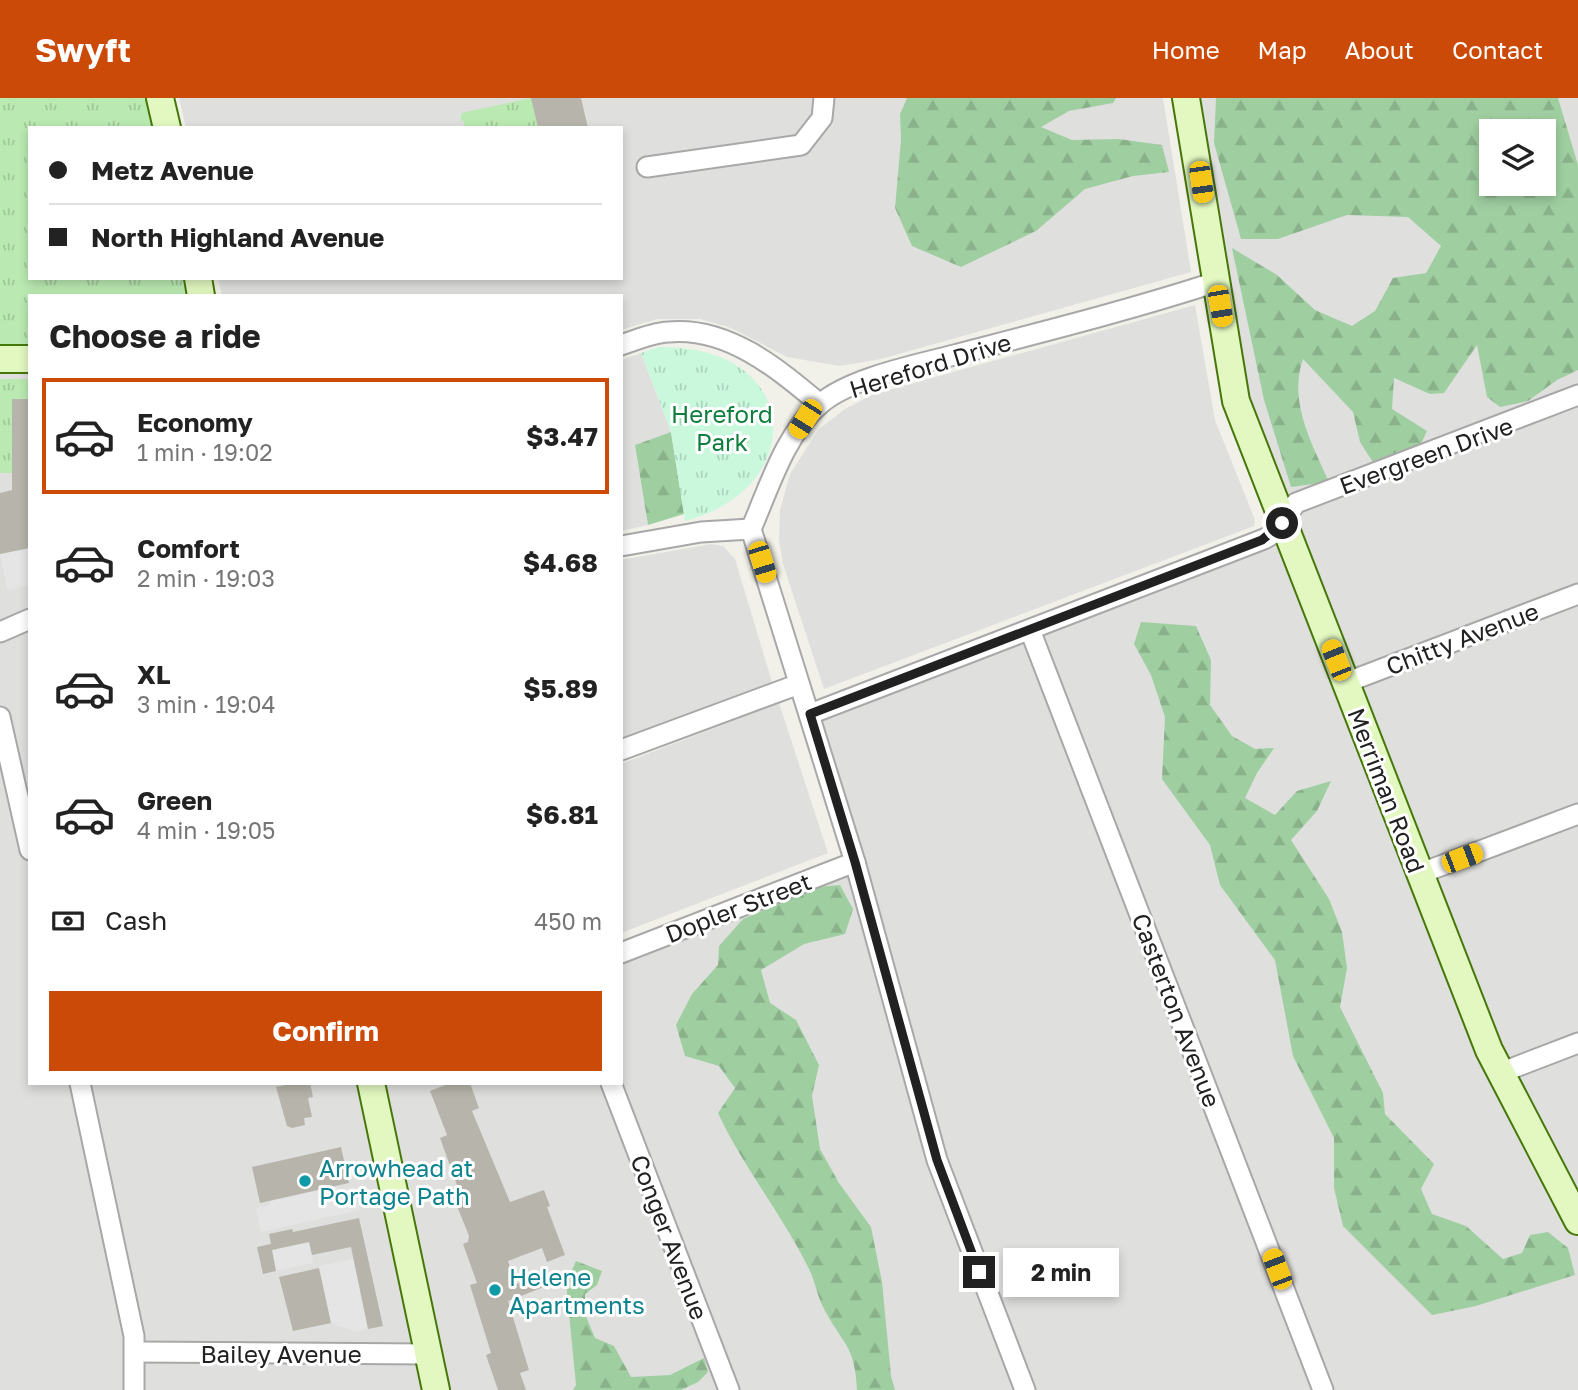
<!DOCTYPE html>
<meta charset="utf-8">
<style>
:root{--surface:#fff;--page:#f2f2f2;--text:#222;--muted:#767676;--line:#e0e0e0;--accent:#cb4a08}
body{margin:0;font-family:"Golos Text",sans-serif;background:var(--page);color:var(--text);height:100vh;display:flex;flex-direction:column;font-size:26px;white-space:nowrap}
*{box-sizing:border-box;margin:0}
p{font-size:23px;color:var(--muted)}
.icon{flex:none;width:38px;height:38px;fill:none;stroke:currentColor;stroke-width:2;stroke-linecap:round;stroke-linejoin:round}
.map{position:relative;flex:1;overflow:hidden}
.panel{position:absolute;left:28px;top:196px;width:595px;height:791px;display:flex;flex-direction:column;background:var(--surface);border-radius:0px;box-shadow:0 4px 10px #0003}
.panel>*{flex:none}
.guide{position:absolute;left:28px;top:28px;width:595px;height:154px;border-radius:0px;box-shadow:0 4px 10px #0003;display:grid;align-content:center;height:154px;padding:0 21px;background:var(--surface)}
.buttons{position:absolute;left:1479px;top:21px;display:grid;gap:14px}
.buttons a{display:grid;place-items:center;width:77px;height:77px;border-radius:0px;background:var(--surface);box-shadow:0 4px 10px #0003;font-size:35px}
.end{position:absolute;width:32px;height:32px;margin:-16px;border:9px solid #212121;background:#fff;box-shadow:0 0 0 4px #fff}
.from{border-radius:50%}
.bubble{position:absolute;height:49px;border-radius:0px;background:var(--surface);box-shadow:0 4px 10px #0003;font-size:23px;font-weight:700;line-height:49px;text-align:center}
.car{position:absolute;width:21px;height:42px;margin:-21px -10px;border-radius:9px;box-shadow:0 0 5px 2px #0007;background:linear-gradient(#f5c518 24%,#345 0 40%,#f5c518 0 76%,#345 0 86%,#f5c518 0)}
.guide b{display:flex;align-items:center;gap:24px;height:66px;font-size:26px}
.guide b+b{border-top:2px solid var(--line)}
.guide i{width:18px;height:18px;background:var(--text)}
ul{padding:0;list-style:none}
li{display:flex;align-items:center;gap:21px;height:116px;margin:0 14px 10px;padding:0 7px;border:4px solid transparent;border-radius:0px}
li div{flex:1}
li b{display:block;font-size:26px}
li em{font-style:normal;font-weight:700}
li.on{border-color:var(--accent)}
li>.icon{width:63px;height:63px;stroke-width:1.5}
h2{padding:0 21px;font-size:32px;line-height:84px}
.pay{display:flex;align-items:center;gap:18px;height:77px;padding:0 21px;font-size:26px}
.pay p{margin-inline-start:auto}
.button{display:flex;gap:14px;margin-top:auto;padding:14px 21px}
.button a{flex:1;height:80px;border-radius:0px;background:var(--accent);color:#fff;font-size:28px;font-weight:700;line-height:80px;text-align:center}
header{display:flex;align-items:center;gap:42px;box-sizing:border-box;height:98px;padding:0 35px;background:var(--accent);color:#fff}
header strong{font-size:33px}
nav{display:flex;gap:38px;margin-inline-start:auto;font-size:24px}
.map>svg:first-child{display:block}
.residential{fill:#dfdfde;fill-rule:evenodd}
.grass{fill:url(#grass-tufts)}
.forest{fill:url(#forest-firs);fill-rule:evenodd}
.park{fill:url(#park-tufts)}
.parking{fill:#e5e5e5}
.building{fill:#b7b5ab}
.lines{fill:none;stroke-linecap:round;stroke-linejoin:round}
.street-casing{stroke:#a8a8a8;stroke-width:23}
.secondary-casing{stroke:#467709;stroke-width:30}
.street{stroke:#fff;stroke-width:19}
.secondary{stroke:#e2f8c0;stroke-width:26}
.route{stroke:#212121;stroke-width:9}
.culture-dot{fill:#0f9aa8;stroke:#fff;stroke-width:2.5}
.labels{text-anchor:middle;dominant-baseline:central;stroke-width:6;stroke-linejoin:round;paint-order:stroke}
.street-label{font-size:24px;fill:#212121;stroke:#fff}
.park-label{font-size:24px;fill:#107e3f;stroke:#fff}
.culture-label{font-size:24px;fill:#0d838f;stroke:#fff;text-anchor:start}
</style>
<header>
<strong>Swyft</strong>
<nav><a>Home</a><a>Map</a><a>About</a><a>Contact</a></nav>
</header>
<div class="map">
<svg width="1578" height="1292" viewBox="0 0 1578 1292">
<defs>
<pattern id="grass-tufts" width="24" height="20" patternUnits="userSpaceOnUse" patternTransform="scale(1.75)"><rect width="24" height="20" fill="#bae9b1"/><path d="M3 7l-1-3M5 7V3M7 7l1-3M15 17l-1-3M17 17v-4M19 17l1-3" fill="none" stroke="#a0c898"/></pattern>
<pattern id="forest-firs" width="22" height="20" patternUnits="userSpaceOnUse" patternTransform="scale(1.75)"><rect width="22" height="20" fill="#9fcfa1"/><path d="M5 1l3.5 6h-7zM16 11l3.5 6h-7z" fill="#89b18a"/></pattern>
<pattern id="park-tufts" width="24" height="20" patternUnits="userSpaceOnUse" patternTransform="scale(1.75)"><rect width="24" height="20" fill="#c9f8dd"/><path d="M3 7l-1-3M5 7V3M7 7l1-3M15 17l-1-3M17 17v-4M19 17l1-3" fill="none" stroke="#acd4bd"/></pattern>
</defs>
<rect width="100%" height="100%" fill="#f1f1e9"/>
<g class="residential">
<polygon points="179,0 1163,0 1191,174 881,261 840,268 787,259 731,230 700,221 657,221 621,232 621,198 222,198 218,180 621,180 621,30 186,30"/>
<path d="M1186,0h392v1292h-1578v-1031h30v724h591v-130l234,-91 -45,-148 463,-180 -37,-133zM1491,33h53v53h-53z"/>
<polygon points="1195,207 1215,322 1255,422 1254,428 824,591 783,466 779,442 780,412 790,376 819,331 845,311 874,296"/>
<polygon points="641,255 671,334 635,347 648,427 621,433 621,262"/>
<polygon points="711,446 723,448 735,461 772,584 621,641 621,462"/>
<polygon points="779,605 828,755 621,835 621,666"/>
</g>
<g class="grass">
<polygon points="0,0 148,0 154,30 30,30 30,180 183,180 186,198 30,198 30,247 0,247"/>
<polygon points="531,0 538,30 464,30 464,23 461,23 461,15"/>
<polygon points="0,281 30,281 30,301 12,301 12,375 0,375"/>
</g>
<g class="forest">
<polygon points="907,0 1116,0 1113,5 1069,13 1041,29 1072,42 1119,41 1162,47 1169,74 1133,78 1085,91 1036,133 961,169 912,148 895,110 901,42 900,16"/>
<path d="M1216,0h342l20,67v205l-21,10 -29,21 -28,6 -13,-10 -10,-52 -33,48 -14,1 -36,-16 -2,31 35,22 -7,15 -46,18 -14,-22 -7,-30 -50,-53c-15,42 9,85 26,123l-38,5 -27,-87 -32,-152 45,27 38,35 37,16 23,-15 18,-33 33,-5 15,-27 -33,-29 -61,-2 -69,24h-37l-27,-96zM1491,33h53v53h-53z"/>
<polygon points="671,334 684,416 648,427 635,347"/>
<polygon points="1141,524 1196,528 1211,562 1210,607 1232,638 1255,651 1274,650 1257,675 1245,700 1275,717 1297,693 1331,683 1317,713 1291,742 1329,801 1342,834 1347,870 1340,909 1383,995 1385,1016 1434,1066 1421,1091 1432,1116 1466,1128 1503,1161 1522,1155 1530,1137 1548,1134 1568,1150 1575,1177 1476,1208 1432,1217 1343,1128 1334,1090 1334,1040 1293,958 1275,862 1220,787 1210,747 1162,681 1165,619 1151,577 1134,546"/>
<path d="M840,787l13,24 -8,25 -41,10 -43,26 9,33 26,17 23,45 -7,31 8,53 19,34 32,44 11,55 9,94 4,14h-38c-2,-46 -15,-46 -34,-83 -6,-12 -8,-27 -15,-40 -26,-53 -65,-100 -90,-154l17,-25 -16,-22 -34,-10 -9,-31 16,-31 26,-29 1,-19 24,-27 74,-32z"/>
<polygon points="576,1163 602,1173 597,1187 585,1196 585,1216 595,1240 614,1248 631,1279 670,1277 704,1260 708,1274 698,1284 681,1292 573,1292 576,1287 566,1185"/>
</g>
<path class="park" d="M659,249c145,-2 150,142 26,174l-14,-89 -30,-79z"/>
<g class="parking">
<polygon points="30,450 30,487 7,492 0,456"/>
<polygon points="338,1088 340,1093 355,1089 360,1112 261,1134 256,1110 270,1107 270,1103"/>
<polygon points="309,1144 313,1165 276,1173 272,1152"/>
<polygon points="354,1161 368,1231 356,1234 331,1225 319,1168"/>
</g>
<g class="building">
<polygon points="531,0 581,0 588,30 538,30"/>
<polygon points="12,301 30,301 30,450 0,456 0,395 12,392"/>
<polygon points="294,985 310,985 313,999 308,1000 312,1019 304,1020 305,1027 292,1030 287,1028 276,989"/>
<polygon points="450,985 470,985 479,1010 472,1013 510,1104 544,1092 550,1108 547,1109 565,1157 547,1164 542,1150 508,1163 516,1186 544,1176 549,1187 508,1203 529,1272 520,1275 526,1292 498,1292 486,1257 491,1255 470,1187 477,1185 463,1146 468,1144 469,1138 451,1093 458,1090 440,1040 447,1037 430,993"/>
<polygon points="341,1049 349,1085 260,1105 252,1069"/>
<polygon points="359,1120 383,1228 368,1231 351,1149 312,1157 309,1144 272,1152 276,1173 263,1176 257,1149 271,1146 269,1136 292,1131 293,1134"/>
<polygon points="319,1170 331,1225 293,1233 279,1179"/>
</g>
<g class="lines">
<g class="street-casing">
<g id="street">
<polyline points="647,69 801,47 822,20 824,0"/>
<path d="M621,247c15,-5 31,-12 47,-13 59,-6 109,36 152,72"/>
<polyline points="751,431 855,764 937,1062 1025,1292"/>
<path d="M751,431c18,-41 34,-95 69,-125 30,-26 96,-39 134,-49 88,-23 176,-45 262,-73"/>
<polyline points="621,448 701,434 751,431"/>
<polyline points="1030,532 1323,1292"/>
<polyline points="0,534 30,521"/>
<polyline points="1345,585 1578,496"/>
<polyline points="810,616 1264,441 1273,436 1296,405 1578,297"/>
<polyline points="0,619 30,752"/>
<polyline points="621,652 799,586"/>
<polyline points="1419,776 1578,716"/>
<polyline points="621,855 855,764"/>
<polyline points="1500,975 1578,945"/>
<polyline points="80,985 134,1238 134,1292"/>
<polyline points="611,985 729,1292"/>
<polyline points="135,1254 428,1256"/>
</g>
</g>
<g class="secondary-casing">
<g id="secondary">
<polyline points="160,0 167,30"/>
<polyline points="1186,0 1236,303 1489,952 1578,1123"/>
<polyline points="198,180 201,198"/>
<polyline points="0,261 30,261"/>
<polyline points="371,985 436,1292"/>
</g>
</g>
<use href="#street" class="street"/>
<use href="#secondary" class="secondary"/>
</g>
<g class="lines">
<polyline class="route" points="979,1174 937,1062 855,764 810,616 1262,442 1282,425"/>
</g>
<g class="culture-dot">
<circle cx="305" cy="1083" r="7"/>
<circle cx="495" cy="1192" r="7"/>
</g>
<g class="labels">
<g class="street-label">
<text transform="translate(930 267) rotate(-17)">Hereford Drive</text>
<text transform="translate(1426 357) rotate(-20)">Evergreen Drive</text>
<text transform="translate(1462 540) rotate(-21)">Chitty Avenue</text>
<text transform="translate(1387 692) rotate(69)">Merriman Road</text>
<text transform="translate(738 809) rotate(-21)">Dopler Street</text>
<text transform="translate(1177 912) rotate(69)">Casterton Avenue</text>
<text transform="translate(670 1139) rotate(69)">Conger Avenue</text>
<text x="281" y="1255">Bailey Avenue</text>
</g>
<g class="park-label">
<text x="722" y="315">Hereford<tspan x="722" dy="28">Park</tspan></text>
</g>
<g class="culture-label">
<text x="319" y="1069">Arrowhead at<tspan x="319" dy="28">Portage Path</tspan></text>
<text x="509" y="1178">Helene<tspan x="509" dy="28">Apartments</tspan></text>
</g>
</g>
</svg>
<div class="buttons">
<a><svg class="icon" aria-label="layers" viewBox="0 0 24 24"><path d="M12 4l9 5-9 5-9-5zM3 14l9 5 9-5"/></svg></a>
</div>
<i class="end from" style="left:1282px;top:425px"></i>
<i class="end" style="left:979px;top:1174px"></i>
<div class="bubble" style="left:1003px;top:1150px;width:116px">2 min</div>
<i class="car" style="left:1201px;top:84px;rotate:172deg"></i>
<i class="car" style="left:1220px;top:208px;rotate:170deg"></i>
<i class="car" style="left:805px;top:321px;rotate:212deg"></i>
<i class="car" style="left:762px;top:464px;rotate:163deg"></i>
<i class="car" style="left:1336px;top:562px;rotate:338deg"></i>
<i class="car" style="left:1462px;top:760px;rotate:69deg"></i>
<i class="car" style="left:1277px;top:1171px;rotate:339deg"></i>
<div class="guide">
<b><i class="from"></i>Metz Avenue</b>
<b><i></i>North Highland Avenue</b>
</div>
<section class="panel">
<h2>Choose a ride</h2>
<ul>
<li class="on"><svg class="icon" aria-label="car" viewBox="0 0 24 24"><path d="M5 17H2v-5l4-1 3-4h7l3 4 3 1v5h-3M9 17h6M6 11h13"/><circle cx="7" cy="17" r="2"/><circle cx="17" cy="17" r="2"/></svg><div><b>Economy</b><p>1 min · 19:02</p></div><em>$3.47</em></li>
<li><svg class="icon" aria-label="car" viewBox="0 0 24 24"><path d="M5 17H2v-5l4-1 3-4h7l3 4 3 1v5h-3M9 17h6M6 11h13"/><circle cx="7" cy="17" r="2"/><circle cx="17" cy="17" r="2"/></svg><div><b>Comfort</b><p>2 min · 19:03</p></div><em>$4.68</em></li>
<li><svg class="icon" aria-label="car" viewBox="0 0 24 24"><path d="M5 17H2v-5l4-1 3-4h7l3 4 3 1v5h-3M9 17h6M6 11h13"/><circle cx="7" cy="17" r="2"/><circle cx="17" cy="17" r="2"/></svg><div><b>XL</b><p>3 min · 19:04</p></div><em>$5.89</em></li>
<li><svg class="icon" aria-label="car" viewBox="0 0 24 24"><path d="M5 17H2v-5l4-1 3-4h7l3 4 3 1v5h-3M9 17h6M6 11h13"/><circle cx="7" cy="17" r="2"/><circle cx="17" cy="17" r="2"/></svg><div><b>Green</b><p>4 min · 19:05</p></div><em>$6.81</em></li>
</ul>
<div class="pay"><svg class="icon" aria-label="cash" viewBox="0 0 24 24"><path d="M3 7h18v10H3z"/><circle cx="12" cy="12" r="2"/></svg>Cash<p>450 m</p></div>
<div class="button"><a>Confirm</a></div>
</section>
</div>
